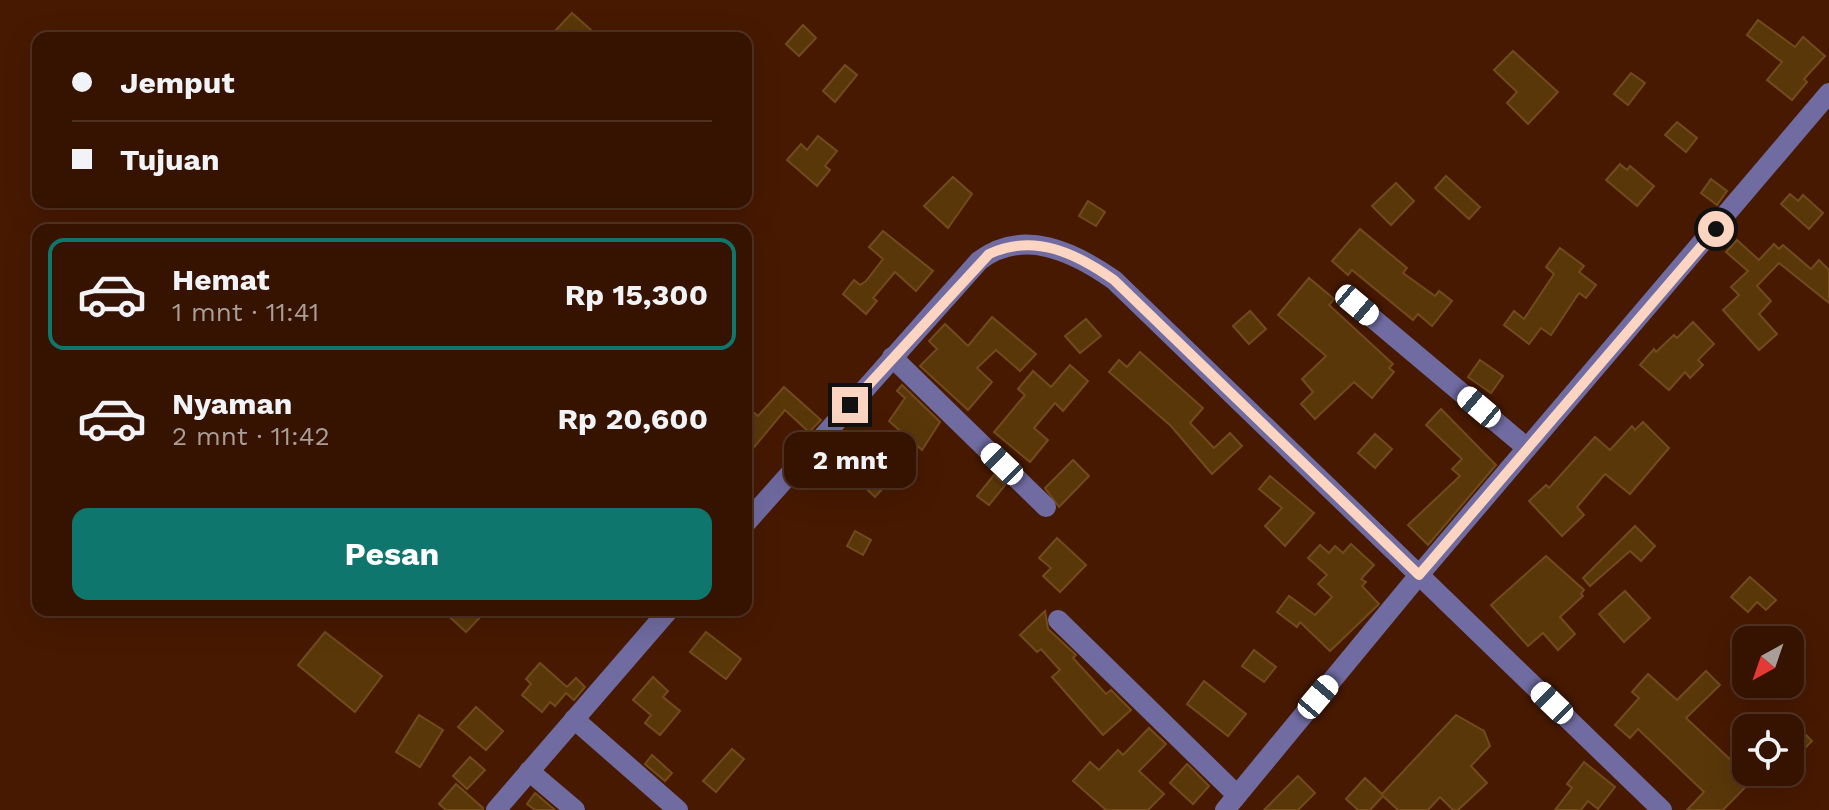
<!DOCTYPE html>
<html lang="id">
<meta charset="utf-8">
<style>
:root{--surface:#351300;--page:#40200f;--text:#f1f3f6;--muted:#aa9e99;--line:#4f3222;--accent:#0f766e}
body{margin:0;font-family:"Work Sans",sans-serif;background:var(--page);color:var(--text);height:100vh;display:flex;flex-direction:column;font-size:30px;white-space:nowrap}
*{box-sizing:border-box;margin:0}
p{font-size:26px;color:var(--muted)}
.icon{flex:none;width:44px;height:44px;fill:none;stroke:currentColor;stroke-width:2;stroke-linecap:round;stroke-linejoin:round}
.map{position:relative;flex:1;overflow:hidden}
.panel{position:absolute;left:32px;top:224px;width:720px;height:392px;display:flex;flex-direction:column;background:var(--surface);border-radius:16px;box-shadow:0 8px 32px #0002,0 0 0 2px var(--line)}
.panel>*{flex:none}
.top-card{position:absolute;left:32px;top:32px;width:720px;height:176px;border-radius:16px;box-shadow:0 8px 32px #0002,0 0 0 2px var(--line);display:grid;align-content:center;height:176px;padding:0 40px;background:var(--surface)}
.needle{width:52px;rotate:220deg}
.tools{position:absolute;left:1732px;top:626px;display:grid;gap:16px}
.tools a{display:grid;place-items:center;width:72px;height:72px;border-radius:16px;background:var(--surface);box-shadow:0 8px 32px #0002,0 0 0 2px var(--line);font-size:40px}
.end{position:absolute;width:36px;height:36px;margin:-18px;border:10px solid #fbd5c2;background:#111;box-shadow:0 0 0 4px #111}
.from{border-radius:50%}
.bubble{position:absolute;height:56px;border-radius:16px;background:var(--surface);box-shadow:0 8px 32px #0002,0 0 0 2px var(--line);font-size:26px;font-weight:700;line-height:56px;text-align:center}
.car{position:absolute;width:24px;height:48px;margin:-24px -12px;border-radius:10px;box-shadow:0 0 6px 2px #0007;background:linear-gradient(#fff 24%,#345 0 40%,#fff 0 76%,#345 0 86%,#fff 0)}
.top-card b{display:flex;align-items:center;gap:28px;height:76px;font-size:30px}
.top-card b+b{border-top:2px solid var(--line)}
.top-card i{width:20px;height:20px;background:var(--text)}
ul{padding:14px 0 0;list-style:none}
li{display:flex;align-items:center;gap:24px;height:112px;margin:0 16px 12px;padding:0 24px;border:4px solid transparent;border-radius:16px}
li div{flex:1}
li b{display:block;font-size:30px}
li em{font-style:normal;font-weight:700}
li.selected{border-color:var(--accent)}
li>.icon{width:72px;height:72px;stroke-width:1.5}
.button{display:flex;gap:16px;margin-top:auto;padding:16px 40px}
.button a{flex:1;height:92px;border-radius:16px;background:var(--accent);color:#fff;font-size:32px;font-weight:700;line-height:92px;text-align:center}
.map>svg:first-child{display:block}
.building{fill:#593709;stroke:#724b1d;stroke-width:2}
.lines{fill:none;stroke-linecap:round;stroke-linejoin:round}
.minor{stroke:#706ba1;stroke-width:20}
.route{stroke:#fbd5c2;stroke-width:10}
</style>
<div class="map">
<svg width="1829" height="810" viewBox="0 0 1829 810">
<rect width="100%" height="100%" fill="#471900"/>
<g class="building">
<polygon points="572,13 600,38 562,38 555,31"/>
<polygon points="1758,20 1795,47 1803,37 1825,56 1804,79 1807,82 1792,100 1767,80 1782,62 1747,35"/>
<polygon points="803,25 816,38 799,56 786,44"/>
<polygon points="1513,51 1558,92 1528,124 1507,103 1517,92 1494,70"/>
<polygon points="845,65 857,75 835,102 823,91"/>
<polygon points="1631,73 1645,83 1628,105 1614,94"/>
<polygon points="1677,122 1697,138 1686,152 1665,135"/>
<polygon points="818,136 837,151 825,166 830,170 817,186 787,160 801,144 807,150"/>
<polygon points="1620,164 1627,170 1630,166 1654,186 1637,206 1606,180"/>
<polygon points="1446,176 1480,207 1469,219 1435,188"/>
<polygon points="953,177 972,194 948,228 924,206"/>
<polygon points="1711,179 1727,191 1717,205 1701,193"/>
<polygon points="1396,183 1414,201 1391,225 1372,206"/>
<polygon points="1790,194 1798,201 1803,195 1823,213 1809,229 1781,204"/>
<polygon points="1088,201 1105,212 1096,226 1079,216"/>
<polygon points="1360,229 1407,268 1403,273 1435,296 1439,291 1452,301 1432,326 1418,314 1413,320 1352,270 1348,275 1332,261"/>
<polygon points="883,231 933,271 916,291 895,272 873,298 877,301 866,314 843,294 854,280 860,285 866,281 883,259 869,247"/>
<polygon points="1737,240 1759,260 1774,244 1779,249 1783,245 1811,269 1819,260 1829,270 1829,303 1779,263 1757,286 1771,301 1759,314 1777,334 1759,350 1723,310 1739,295 1731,287 1748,271 1726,252"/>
<polygon points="1560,248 1584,266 1579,272 1596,285 1586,298 1579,293 1551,335 1541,328 1529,344 1504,325 1514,311 1524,319 1554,274 1546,267"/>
<polygon points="1309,278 1334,299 1329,305 1393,364 1389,368 1394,372 1372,398 1354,382 1315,419 1301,404 1313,392 1302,379 1326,356 1278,315"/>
<polygon points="1250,311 1266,329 1249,344 1233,326"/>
<polygon points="992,317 1036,354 1020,371 996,350 977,368 992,382 968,410 920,366 937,349 929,341 945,324 968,346"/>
<polygon points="1086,319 1101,336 1080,353 1065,336"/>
<polygon points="1693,322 1714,344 1698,360 1703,365 1690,378 1685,372 1669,390 1640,365 1654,349 1656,352 1674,335 1677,338"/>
<polygon points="1140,352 1203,408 1190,423 1214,448 1230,433 1242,446 1212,474 1171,426 1109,372 1119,360 1127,367"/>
<polygon points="1480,360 1503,376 1491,393 1468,377"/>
<polygon points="1070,365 1088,381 1063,411 1055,403 1034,428 1048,440 1030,462 994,432 1025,395 1018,389 1033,371 1051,387"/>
<polygon points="902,385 940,422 922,450 889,421 905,398 897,391"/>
<polygon points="784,387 821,420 809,432 785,410 746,457 746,406 758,416"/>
<polygon points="1441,409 1496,465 1428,545 1408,525 1460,476 1452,469 1462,459 1426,425"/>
<polygon points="1643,422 1669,448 1630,494 1605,474 1577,507 1584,515 1562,536 1529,501 1546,485 1549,488 1595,437 1610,450 1632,426 1635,430"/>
<polygon points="1375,434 1392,449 1375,468 1358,453"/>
<polygon points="867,454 892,478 875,497 849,472"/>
<polygon points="1073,460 1089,476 1059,507 1045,488"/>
<polygon points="994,475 1005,485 989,505 977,496"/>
<polygon points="1270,476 1314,513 1285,546 1265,526 1282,508 1259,489"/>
<polygon points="1635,526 1655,546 1641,561 1630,551 1590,586 1583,578"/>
<polygon points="855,531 871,540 863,555 847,546"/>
<polygon points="1057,538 1086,565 1060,592 1043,576 1051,568 1039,558"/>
<polygon points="1351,544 1374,565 1361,579 1366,582 1362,586 1379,604 1330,651 1300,622 1297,627 1277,612 1289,596 1315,615 1332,597 1318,584 1327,575 1308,558 1320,545 1329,553 1335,546 1343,553"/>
<polygon points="1546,556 1584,590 1581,594 1583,596 1560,617 1575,634 1558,650 1543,633 1528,646 1491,605"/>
<polygon points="1750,577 1776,600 1766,610 1757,602 1748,612 1731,597"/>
<polygon points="1625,591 1650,618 1624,642 1599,614"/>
<polygon points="442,610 487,610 466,632"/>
<polygon points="1045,611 1048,629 1076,655 1073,658 1106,694 1111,690 1131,710 1103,735 1052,677 1060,670 1041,649 1037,652 1020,635"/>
<polygon points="325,632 382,676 355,712 298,665"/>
<polygon points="706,632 741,659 726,679 690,652"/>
<polygon points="1254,650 1276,667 1264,682 1242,666"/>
<polygon points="540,663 567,687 576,678 585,687 574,700 566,693 555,706 550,702 542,712 522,695 531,684 526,679"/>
<polygon points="1706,671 1720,685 1686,718 1733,762 1739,755 1746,762 1746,772 1760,772 1723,810 1687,810 1704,792 1638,729 1630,738 1615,725 1639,698 1632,692 1648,674 1677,700"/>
<polygon points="653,677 668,691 663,697 680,711 660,735 645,723 651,715 633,700"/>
<polygon points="1204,681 1246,714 1228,736 1187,704"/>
<polygon points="476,707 503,731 486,750 458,727"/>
<polygon points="419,715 443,730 420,767 396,752"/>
<polygon points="1456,715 1484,731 1490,746 1471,766 1487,783 1458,810 1453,810 1440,797 1428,810 1398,810 1383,796 1370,810 1358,810 1346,799 1365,778 1382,794"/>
<polygon points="1790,719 1812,741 1790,763"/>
<polygon points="1149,728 1166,744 1139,771 1164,794 1148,810 1106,810 1073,781 1090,762 1099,770 1118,750 1123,755"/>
<polygon points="732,749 744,759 716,792 703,781"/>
<polygon points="652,755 672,773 665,781 645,764"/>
<polygon points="470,757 485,770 467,789 453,776"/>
<polygon points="1584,762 1615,787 1598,809 1588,801 1581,810 1555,810 1572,788 1567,784"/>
<polygon points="1187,764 1209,786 1193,804 1170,783"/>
<polygon points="1298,776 1315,793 1298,810 1264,810"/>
<polygon points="456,784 483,808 483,810 446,810 439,804"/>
<polygon points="535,793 555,810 535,810 527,804"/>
</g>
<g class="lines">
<g class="minor">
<polyline points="1357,305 1527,448"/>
<polyline points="892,357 1046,507"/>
<path d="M746,523l233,-262c44,-34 95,-9 135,19l548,530"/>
<polyline points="1058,620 1237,795"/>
<polyline points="574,719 678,810"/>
<polyline points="529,771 575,810"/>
<polyline points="496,810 669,610"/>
<polyline points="1225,810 1419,575 1829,93"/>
</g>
</g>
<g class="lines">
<path class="route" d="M850,405l139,-151c45,-21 87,-1 125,26l305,295 297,-346"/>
</g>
</svg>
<div class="tools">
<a><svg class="needle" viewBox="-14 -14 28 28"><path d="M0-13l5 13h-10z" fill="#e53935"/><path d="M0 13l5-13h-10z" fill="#aa9e99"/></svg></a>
<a><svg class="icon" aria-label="locate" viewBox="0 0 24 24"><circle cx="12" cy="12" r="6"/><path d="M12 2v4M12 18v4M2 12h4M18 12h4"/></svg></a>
</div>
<i class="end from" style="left:1716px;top:229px"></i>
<i class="end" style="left:850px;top:405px"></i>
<div class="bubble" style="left:784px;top:432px;width:132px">2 mnt</div>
<i class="car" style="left:1357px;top:305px;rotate:130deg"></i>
<i class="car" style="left:1479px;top:407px;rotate:310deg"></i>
<i class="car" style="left:1002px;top:464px;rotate:314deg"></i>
<i class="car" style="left:1318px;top:697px;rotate:40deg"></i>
<i class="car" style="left:1552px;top:703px;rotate:314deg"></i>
<div class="top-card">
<b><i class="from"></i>Jemput</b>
<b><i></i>Tujuan</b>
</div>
<section class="panel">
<ul>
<li class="selected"><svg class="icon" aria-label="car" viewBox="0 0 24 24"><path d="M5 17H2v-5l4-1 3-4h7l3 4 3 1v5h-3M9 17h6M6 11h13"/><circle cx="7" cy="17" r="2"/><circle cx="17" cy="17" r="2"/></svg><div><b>Hemat</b><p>1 mnt · 11:41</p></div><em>Rp 15,300</em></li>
<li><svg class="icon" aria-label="car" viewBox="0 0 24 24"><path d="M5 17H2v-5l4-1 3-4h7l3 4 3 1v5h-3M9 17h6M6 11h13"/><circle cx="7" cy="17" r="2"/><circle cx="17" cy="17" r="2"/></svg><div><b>Nyaman</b><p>2 mnt · 11:42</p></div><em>Rp 20,600</em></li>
</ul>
<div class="button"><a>Pesan</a></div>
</section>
</div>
